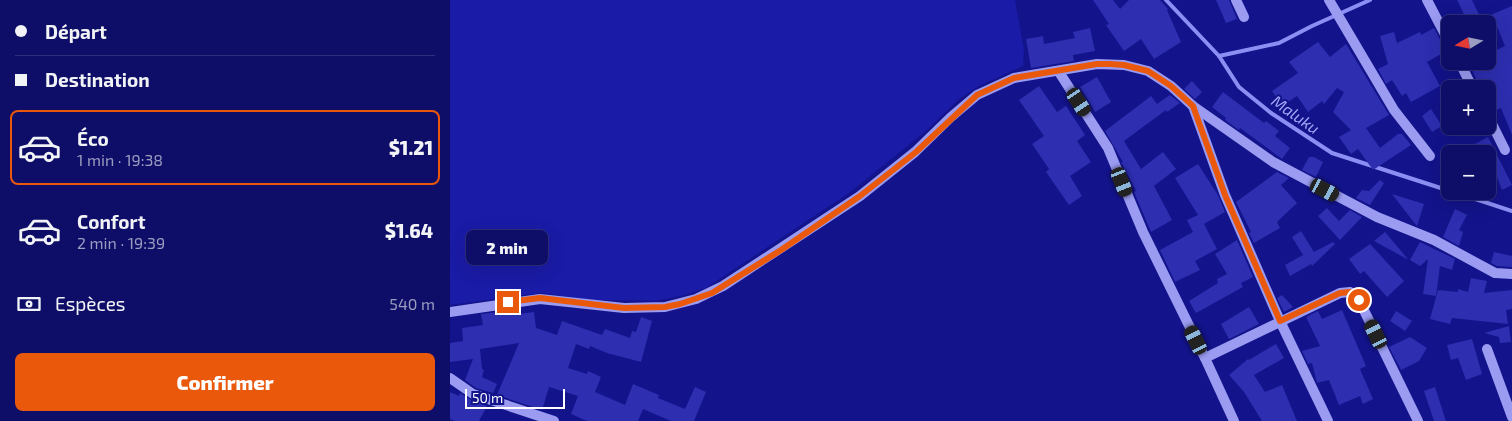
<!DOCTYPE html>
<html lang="fr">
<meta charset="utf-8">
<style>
:root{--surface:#0e0e68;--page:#17176e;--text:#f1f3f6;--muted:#9b9cc0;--line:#2e2e7c;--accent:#ea580c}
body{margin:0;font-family:"Exo 2",sans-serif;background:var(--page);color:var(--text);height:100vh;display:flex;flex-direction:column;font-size:19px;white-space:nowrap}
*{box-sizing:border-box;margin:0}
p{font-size:16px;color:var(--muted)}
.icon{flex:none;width:28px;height:28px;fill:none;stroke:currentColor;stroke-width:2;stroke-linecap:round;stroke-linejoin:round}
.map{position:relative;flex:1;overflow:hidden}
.side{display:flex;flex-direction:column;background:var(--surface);width:450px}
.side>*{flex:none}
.guide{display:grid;align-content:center;height:110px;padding:0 15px;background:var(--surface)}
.needle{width:32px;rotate:260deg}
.controls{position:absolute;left:991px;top:15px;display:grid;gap:10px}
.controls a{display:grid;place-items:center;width:55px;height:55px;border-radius:8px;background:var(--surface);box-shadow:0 5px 20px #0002,0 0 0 1px var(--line);font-size:25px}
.scale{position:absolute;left:15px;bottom:12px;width:100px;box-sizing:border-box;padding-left:5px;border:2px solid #fff;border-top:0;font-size:14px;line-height:18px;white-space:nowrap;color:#fff;-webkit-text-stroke:4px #13138b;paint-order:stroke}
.end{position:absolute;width:22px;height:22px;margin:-11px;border:6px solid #ea580c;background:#fff;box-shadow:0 0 0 2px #fff}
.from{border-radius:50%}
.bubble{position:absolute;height:35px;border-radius:8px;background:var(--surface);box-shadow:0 5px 20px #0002,0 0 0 1px var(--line);font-size:16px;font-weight:800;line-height:35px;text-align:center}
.car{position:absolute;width:15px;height:30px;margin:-15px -8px;border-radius:6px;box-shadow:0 0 4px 1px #0007;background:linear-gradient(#222 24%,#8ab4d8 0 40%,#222 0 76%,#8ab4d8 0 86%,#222 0)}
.guide b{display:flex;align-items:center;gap:18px;height:48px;font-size:19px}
.guide b+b{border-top:1px solid var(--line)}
.guide i{width:12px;height:12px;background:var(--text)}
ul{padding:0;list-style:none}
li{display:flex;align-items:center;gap:15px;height:75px;margin:0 10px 8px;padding:0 5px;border:2px solid transparent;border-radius:8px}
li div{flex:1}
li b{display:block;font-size:19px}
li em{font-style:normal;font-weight:800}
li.active{border-color:var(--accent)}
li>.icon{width:45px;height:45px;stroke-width:1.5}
.pay{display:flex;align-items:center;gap:12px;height:55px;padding:0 15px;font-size:19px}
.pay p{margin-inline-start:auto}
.cta{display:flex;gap:10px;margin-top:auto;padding:10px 15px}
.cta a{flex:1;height:58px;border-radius:8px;background:var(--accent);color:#fff;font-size:20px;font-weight:800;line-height:58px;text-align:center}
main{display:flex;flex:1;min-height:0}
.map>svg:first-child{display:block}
.green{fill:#1a1ba6}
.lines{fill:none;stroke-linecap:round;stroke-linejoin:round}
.stream{stroke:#8c8ef4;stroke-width:4}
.building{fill:#2d2eb0}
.street{stroke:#9a9bf1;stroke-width:10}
.route{stroke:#ea580c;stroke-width:6}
.labels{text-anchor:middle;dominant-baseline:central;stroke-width:4;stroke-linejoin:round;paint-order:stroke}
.water-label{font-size:16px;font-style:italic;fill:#a6a7f8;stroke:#13138b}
</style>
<main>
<section class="side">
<div class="guide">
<b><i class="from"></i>Départ</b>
<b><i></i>Destination</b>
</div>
<ul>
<li class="active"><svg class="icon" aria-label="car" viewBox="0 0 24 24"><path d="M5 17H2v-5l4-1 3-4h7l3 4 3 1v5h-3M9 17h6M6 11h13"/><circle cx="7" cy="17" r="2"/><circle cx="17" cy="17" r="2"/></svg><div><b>Éco</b><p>1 min · 19:38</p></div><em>$1.21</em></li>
<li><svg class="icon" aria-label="car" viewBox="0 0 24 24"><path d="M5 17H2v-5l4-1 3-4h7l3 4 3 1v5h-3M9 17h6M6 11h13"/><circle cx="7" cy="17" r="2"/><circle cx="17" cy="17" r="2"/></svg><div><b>Confort</b><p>2 min · 19:39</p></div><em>$1.64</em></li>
</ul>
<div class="pay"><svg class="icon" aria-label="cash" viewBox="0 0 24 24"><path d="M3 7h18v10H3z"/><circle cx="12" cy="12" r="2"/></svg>Espèces<p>540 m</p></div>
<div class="cta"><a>Confirmer</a></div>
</section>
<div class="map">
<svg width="1062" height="421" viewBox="0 0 1062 421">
<rect width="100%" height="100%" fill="#13138b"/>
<polygon class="green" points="0,0 565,0 574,50 573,66 529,86 509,99 476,131 399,193 256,288 235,295 206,301 142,300 91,293 0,305"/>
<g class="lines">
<g class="stream">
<polyline points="716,0 769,56 789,87 821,113 882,153 1000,191"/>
<polyline points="769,56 829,43 862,26 920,0"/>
<polyline points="1001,191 1062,211"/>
</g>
</g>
<g class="building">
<polygon points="643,0 663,0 670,9 679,0 710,0 718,9 717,10 731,42 704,59 691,39 674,51 656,25 659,24"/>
<polygon points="766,0 779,0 787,19 776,23"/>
<polygon points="1007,0 1022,0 1031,19 1062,6 1062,135 1051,108 1046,110 1038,89 1032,79 1027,81 1018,61 1038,61 1038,54 1055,46 1046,24 1019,24"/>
<polygon points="640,28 645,51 623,55 624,61 581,68 576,39 593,36 594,44 625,38 623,32"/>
<polygon points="984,28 994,47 998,50 977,62 990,86 961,102 956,93 952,96 942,80 936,84 928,69 938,64 930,36 944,32 947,43 970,32 971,35"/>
<polygon points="868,42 880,57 896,44 939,115 916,128 930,148 948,134 952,134 961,145 923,170 908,149 901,154 889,137 901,130 883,112 894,92 887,88 874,104 872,101 858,112 847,96 832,106 822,91 848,73 839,62"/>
<polygon points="647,77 661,102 645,112 630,87"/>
<polygon points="742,81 752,92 745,99 734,89"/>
<polygon points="589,86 607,112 616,106 635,135 627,141 641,162 620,176 632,196 619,205 596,172 599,169 582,144 594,136 569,100"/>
<polygon points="773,92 814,123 816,121 829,131 825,136 840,148 832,159 790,128 789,130 775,120 776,118 762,107"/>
<polygon points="720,95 730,103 717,112 716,110 674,141 691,169 713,152 726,169 704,186 722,220 701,232 684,192 686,191 671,162 673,162 655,131 701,96 707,104"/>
<polygon points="981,109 992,126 982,132 972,116"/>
<polygon points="1038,137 1062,185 1052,190 1045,172 1038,176 1038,154 1006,154"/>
<polygon points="859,157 864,157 873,162 866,177 852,170"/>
<polygon points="748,164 768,195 775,212 754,224 767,249 745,261 750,270 725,282 710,250 743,232 737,220 748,215 725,178"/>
<polygon points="827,172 839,178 831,185 847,203 827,222 830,228 804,243 799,233 801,232 786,202"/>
<polygon points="930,180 934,183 920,205 906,198 912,190 919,191"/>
<polygon points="942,194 974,204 967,226 966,225"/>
<polygon points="877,208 889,221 900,210 912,217 890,240 868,216"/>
<polygon points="1005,209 1017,215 1009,230 1013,232 1009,246 993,237"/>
<polygon points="851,231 864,252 883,242 885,244 862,266 861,264 840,276 835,265 853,255 842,237"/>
<polygon points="935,232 957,258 957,259 924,241"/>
<polygon points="787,240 803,277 791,283 793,287 746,313 739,301 768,283 767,279 777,274 765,254"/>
<polygon points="970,242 1005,259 1002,270 990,266 986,296 973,294 978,259 970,266 960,260"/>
<polygon points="920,244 954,281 937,297 914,271 910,274 899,259"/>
<polygon points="1044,252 1062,256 1062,267 1047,266 1041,263"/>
<polygon points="1021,278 1037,281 1034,293 1062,290 1062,309 1056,310 1058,324 1002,318 1000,324 980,319 988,290 1008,292 1008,289 1018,292"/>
<polygon points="832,295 843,307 834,312 827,298"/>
<polygon points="799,307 809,324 779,339 771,324"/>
<polygon points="892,310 916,366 910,369 923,399 913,404 910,396 889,405 879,380 867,383 862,363 858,364 852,351 870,346 856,317 868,311 872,319"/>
<polygon points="946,311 962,321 955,331 940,321"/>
<polygon points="49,312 49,314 60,312 60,315 84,312 86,328 107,335 112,321 152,335 155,329 180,338 182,331 186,332 191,317 202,321 191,362 157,353 140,346 139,349 126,344 118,368 137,374 138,371 151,377 145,392 175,405 183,384 209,395 208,398 235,409 245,387 256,392 244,421 221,421 193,409 188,421 137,421 121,414 128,396 99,387 92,410 47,395 69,343 30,349 32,369 34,370 32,377 47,384 43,393 26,388 15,380 23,359 0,362 0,343 13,341 12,328 33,325 31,314"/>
<polygon points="1059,326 1061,342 1050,343 1049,337 1034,333"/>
<polygon points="960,337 977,348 969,361 951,370 939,347"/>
<polygon points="1022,339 1032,374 1016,380 1008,358 1001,360 997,345"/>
<polygon points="826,344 834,358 804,375 815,392 832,385 847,421 812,421 794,392 779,375 798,359 799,360"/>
<polygon points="985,387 996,421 984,421 974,391"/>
<polygon points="0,392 9,396 10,393 21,400 37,406 29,421 5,421 0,419"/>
</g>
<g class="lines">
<g class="street">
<polyline points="786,0 794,17"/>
<polyline points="879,0 944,110 980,156"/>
<polyline points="977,0 1000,44"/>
<polyline points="1009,61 1023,89"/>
<polyline points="609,72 658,148 693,232 755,358 784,421"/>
<polyline points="743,106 775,195 830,321 878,421"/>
<polyline points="1038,116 1055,150"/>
<polyline points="0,312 90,299 174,308 215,307 246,299 273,286 410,196 465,152 501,117 527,95 564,78 647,64 674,65 698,71 721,86 743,106 823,162 927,217 984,240 1045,273 1062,274"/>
<polyline points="1037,349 1062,417"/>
<polyline points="755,358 890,293 900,292 909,300 968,421"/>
<polyline points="0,378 23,394 104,421"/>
</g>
</g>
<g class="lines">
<polyline class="route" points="58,302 90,298 174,308 215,307 230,304 262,293 331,250 410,196 466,152 527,95 564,78 647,64 660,64 674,65 698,71 721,86 743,106 775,195 830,321 890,293 900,292 909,300"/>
</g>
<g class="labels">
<g class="water-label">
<text transform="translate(846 114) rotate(35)">Maluku</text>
</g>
</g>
</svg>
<div class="controls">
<a><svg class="needle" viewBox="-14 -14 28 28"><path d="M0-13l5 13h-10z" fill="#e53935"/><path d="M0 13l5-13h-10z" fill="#9b9cc0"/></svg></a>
<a>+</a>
<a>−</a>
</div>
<div class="scale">50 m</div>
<i class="end from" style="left:909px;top:300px"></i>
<i class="end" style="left:58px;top:302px"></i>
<div class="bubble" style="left:16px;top:230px;width:82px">2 min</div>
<i class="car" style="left:629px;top:102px;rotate:147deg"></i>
<i class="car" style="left:672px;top:182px;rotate:158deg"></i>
<i class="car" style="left:875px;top:190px;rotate:118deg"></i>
<i class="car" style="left:926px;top:334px;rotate:334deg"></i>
<i class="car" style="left:746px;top:340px;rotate:334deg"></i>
</div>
</main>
